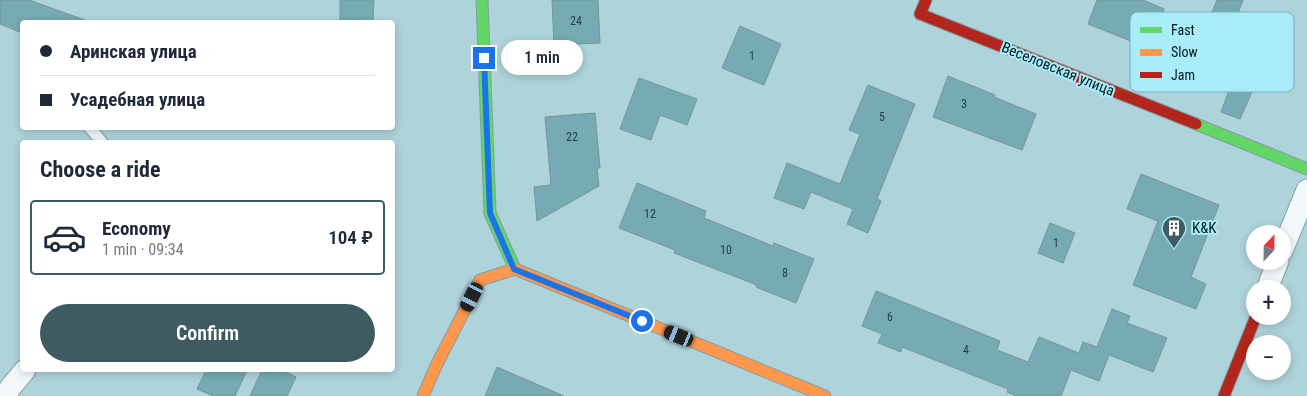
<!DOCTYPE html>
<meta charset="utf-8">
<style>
:root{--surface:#fff;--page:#f6f6f7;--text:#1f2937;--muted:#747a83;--line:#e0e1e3;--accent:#3d5b61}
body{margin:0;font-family:"Roboto Condensed",sans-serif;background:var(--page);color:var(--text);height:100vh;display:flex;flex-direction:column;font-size:19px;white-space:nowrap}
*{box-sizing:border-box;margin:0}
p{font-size:16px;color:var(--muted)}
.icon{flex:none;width:28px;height:28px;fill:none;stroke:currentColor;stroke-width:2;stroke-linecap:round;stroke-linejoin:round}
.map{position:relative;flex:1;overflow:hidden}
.side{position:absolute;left:20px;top:140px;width:375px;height:232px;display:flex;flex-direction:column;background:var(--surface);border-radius:5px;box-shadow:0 2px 8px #0003}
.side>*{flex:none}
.top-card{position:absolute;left:20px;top:20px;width:375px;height:110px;border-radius:5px;box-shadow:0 2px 8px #0003;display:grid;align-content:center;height:110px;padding:0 20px;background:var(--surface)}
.needle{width:32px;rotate:22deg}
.tools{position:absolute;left:1246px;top:225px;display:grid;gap:10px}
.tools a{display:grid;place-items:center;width:45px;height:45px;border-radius:50%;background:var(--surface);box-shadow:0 2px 8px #0003;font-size:25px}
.end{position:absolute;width:22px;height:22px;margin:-11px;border:6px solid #1a73e8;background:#fff;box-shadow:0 0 0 2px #fff}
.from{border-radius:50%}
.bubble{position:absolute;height:35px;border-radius:18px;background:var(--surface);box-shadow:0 2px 8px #0003;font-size:16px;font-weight:600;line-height:35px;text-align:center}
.car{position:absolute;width:15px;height:30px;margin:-15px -8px;border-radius:6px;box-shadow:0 0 4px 1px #0007;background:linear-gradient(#222 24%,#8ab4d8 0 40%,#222 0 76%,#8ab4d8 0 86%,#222 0)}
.top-card b{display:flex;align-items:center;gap:18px;height:48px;font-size:19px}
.top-card b+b{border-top:1px solid var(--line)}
.top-card i{width:12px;height:12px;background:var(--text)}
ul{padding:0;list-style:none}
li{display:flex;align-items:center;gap:15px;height:75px;margin:0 10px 8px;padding:0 10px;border:2px solid transparent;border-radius:5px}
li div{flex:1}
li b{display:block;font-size:19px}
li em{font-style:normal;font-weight:600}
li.selected{border-color:var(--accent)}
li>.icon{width:45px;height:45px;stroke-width:1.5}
h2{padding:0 20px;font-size:22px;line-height:60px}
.action{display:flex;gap:10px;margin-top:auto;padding:10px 20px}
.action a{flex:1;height:58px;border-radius:30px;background:var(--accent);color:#fff;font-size:20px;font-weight:600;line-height:58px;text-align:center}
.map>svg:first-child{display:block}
.building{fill:#76abb3;stroke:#77949a}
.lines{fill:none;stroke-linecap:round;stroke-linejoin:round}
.lane-casing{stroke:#809da3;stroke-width:13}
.street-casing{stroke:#809da3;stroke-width:23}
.fast-casing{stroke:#809da3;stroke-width:13}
.slow-casing{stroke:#809da3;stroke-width:13}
.jam-casing{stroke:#809da3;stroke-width:13}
.lane{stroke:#f3f8fa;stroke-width:11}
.street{stroke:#f3f8fa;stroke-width:21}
.fast{stroke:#63d668;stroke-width:11}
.slow{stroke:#ff974d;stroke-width:11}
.jam{stroke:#b3261e;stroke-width:11}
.route{stroke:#1a73e8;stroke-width:6}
.labels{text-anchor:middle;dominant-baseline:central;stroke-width:4;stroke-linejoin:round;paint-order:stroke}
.number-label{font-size:12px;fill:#1e3f45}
.street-label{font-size:15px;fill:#001b20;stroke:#a9edfa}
.poi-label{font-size:15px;fill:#001b20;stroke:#a9edfa;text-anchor:start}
.key{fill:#a9edfa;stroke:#76aeb9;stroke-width:1}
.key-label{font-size:14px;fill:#001b20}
</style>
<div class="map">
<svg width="1307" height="396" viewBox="0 0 1307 396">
<rect width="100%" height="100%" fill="#aed3db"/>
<g class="building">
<polygon points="0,0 29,0 85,20 85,22 22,22 22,33 0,24"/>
<polygon points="340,0 374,0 373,21 340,20"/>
<polygon points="552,0 598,0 600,43 554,45"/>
<polygon points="1097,0 1143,0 1164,9 1151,43 1133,36 1131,41 1088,24"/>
<polygon points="1217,0 1243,0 1232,29 1255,39 1252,46 1269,53 1240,119 1221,112 1230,88 1188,71"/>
<polygon points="740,26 781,44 764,85 722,68"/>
<polygon points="948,76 995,95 994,97 1036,114 1022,150 933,117"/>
<polygon points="639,78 697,99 687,125 660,115 651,140 620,129"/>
<polygon points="868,85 915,104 877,199 881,201 868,233 847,224 853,209 811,192 804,209 774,198 787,163 840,184 860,134 849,130"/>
<polygon points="595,113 600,168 597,168 599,186 537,221 534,187 551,185 545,117"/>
<polygon points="1141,174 1219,205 1191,277 1206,284 1196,309 1133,285 1158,221 1127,209"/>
<polygon points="637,183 706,211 704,218 773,246 774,243 814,259 796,303 756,287 757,285 674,253 675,250 619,228"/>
<polygon points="1050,223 1075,233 1063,263 1038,253"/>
<polygon points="876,291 1000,341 997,350 1028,362 1039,337 1079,353 1083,342 1097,347 1112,309 1130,316 1127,323 1167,338 1153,372 1109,355 1099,381 1071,370 1061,396 1016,396 1007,392 1008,389 902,347 901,352 878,343 882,334 862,326"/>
<polygon points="497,367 564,396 485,396"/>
<polygon points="206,370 247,370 235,396 213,396 197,389"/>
<polygon points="262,370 281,370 296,377 287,396 250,396"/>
</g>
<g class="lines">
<g class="lane-casing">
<polyline id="lane" points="90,128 102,142"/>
</g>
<g class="street-casing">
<g id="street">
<polyline points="1282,251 1307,190"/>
<polyline points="1267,289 1278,261"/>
<polyline points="6,396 10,388 25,370"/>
</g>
</g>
<g class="fast-casing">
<g id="fast">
<polyline points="482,0 490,213 515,269"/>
<polyline points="1196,124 1307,169"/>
</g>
</g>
<g class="slow-casing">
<g id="slow">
<polyline points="515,269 825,396"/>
<polyline points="423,396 436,366 480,280 515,269"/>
</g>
</g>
<g class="jam-casing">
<g id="jam">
<polyline points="926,0 920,14 1196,124"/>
<polyline points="1224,396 1256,316"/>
</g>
</g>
<use href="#lane" class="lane"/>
<use href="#street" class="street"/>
<use href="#fast" class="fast"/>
<use href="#slow" class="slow"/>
<use href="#jam" class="jam"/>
</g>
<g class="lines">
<polyline class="route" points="484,58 490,213 514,269 642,321"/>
</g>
<defs>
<g id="building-pin" transform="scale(1.25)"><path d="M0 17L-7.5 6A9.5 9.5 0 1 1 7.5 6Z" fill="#3d5b61" stroke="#a9edfa"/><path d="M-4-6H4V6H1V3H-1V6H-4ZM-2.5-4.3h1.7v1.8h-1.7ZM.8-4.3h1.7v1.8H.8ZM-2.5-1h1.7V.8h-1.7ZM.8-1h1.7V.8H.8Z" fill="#fff"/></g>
</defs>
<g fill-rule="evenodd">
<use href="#building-pin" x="1174" y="228"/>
</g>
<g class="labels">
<g class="number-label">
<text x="576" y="21">24</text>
<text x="752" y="56">1</text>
<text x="964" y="104">3</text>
<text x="882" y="117">5</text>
<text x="572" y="137">22</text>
<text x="650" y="214">12</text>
<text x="1056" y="243">1</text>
<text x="726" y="250">10</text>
<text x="785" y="273">8</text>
<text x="890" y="317">6</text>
<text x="966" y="350">4</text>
</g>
<g class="street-label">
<text transform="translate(1058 69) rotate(22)">Веселовская улица</text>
</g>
<g class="poi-label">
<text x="1192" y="228">K&amp;K</text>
</g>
</g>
<rect x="1130" y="12" width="164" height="80" rx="8" class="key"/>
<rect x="1140" y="27" width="22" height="6" fill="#63d668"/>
<rect x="1140" y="49" width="22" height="7" fill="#ff974d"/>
<rect x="1140" y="72" width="22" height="6" fill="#b3261e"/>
<g class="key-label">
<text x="1171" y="35">Fast</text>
<text x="1171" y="57">Slow</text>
<text x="1171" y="80">Jam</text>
</g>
</svg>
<div class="tools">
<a><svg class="needle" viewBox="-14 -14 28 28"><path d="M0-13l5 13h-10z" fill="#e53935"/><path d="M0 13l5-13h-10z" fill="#747a83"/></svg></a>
<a>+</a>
<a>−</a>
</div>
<i class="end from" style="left:642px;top:321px"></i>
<i class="end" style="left:484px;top:58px"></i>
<div class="bubble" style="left:501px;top:40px;width:82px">1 min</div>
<i class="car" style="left:472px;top:297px;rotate:207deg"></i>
<i class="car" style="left:679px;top:336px;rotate:292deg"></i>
<div class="top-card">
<b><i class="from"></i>Аринская улица</b>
<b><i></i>Усадебная улица</b>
</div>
<section class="side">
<h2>Choose a ride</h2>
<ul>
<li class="selected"><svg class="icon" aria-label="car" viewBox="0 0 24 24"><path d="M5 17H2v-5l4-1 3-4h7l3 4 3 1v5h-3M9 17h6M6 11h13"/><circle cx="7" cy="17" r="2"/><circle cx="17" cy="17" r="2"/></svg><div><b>Economy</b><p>1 min · 09:34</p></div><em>104 ₽</em></li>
</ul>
<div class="action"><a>Confirm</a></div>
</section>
</div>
